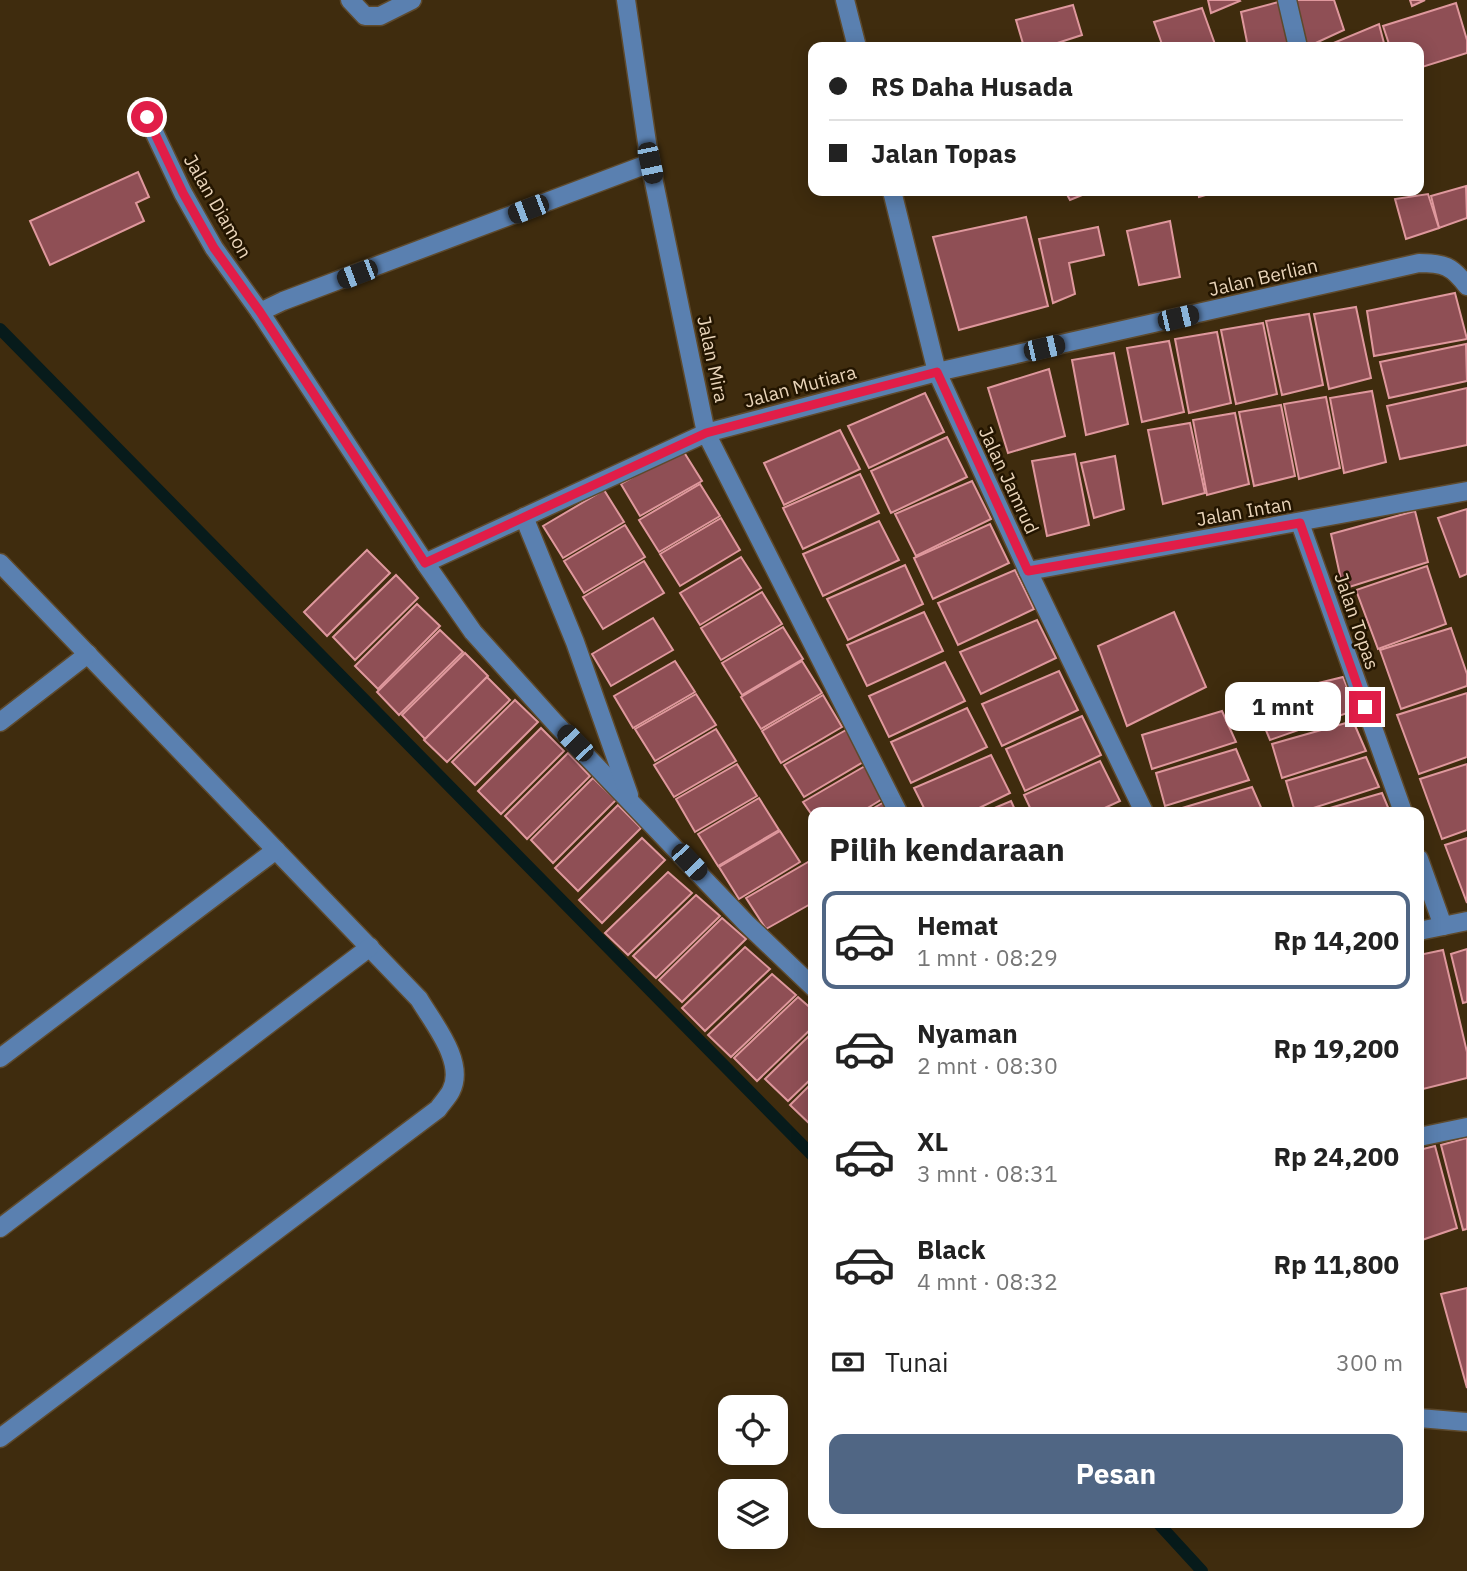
<!DOCTYPE html>
<html lang="id">
<meta charset="utf-8">
<style>
:root{--surface:#fff;--page:#f2f2f2;--text:#222;--muted:#767676;--line:#e0e0e0;--accent:#506684}
body{margin:0;font-family:"IBM Plex Sans",sans-serif;background:var(--page);color:var(--text);height:100vh;display:flex;flex-direction:column;font-size:26px;white-space:nowrap}
*{box-sizing:border-box;margin:0}
p{font-size:23px;color:var(--muted)}
.icon{flex:none;width:38px;height:38px;fill:none;stroke:currentColor;stroke-width:2;stroke-linecap:round;stroke-linejoin:round}
.map{position:relative;flex:1;overflow:hidden}
.details{position:absolute;left:808px;top:807px;width:616px;height:721px;display:flex;flex-direction:column;background:var(--surface);border-radius:14px;box-shadow:0 4px 18px #0003}
.details>*{flex:none}
.top-card{position:absolute;left:808px;top:42px;width:616px;height:154px;border-radius:14px;box-shadow:0 4px 18px #0003;display:grid;align-content:center;height:154px;padding:0 21px;background:var(--surface)}
.buttons{position:absolute;left:718px;top:1395px;display:grid;gap:14px}
.buttons a{display:grid;place-items:center;width:70px;height:70px;border-radius:14px;background:var(--surface);box-shadow:0 4px 18px #0003;font-size:35px}
.end{position:absolute;width:32px;height:32px;margin:-16px;border:9px solid #e11d48;background:#fff;box-shadow:0 0 0 4px #fff}
.from{border-radius:50%}
.bubble{position:absolute;height:49px;border-radius:14px;background:var(--surface);box-shadow:0 4px 18px #0003;font-size:23px;font-weight:800;line-height:49px;text-align:center}
.car{position:absolute;width:21px;height:42px;margin:-21px -10px;border-radius:9px;box-shadow:0 0 5px 2px #0007;background:linear-gradient(#222 24%,#8ab4d8 0 40%,#222 0 76%,#8ab4d8 0 86%,#222 0)}
.top-card b{display:flex;align-items:center;gap:24px;height:66px;font-size:26px}
.top-card b+b{border-top:2px solid var(--line)}
.top-card i{width:18px;height:18px;background:var(--text)}
ul{padding:0;list-style:none}
li{display:flex;align-items:center;gap:21px;height:98px;margin:0 14px 10px;padding:0 7px;border:4px solid transparent;border-radius:14px}
li div{flex:1}
li b{display:block;font-size:26px}
li em{font-style:normal;font-weight:800}
li.on{border-color:var(--accent)}
li>.icon{width:63px;height:63px;stroke-width:1.5}
h2{padding:0 21px;font-size:32px;line-height:84px}
.pay{display:flex;align-items:center;gap:18px;height:77px;padding:0 21px;font-size:26px}
.pay p{margin-inline-start:auto}
.button{display:flex;gap:14px;margin-top:auto;padding:14px 21px}
.button a{flex:1;height:80px;border-radius:14px;background:var(--accent);color:#fff;font-size:28px;font-weight:800;line-height:80px;text-align:center}
.map>svg:first-child{display:block}
.lines{fill:none;stroke-linecap:round;stroke-linejoin:round}
.stream{stroke:#071b1b;stroke-width:12}
.building{fill:#8f4f55;stroke:#df989d;stroke-width:2}
.minor-casing{stroke:#5e4a2d;stroke-width:21}
.minor{stroke:#5a80b0;stroke-width:18}
.route{stroke:#e11d48;stroke-width:9}
.labels{text-anchor:middle;dominant-baseline:central;stroke-width:5;stroke-linejoin:round;paint-order:stroke}
.street-label{font-size:19px;fill:#e9d4b9;stroke:#231500}
</style>
<div class="map">
<svg width="1467" height="1571" viewBox="0 0 1467 1571">
<rect width="100%" height="100%" fill="#3f2c0e"/>
<g class="lines">
<g class="stream">
<polyline points="0,329 814,1157"/>
<polyline points="1157,1522 1202,1571"/>
</g>
</g>
<g class="building">
<polygon points="1208,0 1239,0 1240,1 1211,13"/>
<polygon points="1292,0 1334,0 1344,30 1307,47"/>
<polygon points="1410,0 1425,0 1412,6"/>
<polygon points="1282,1 1295,47 1248,47 1241,12"/>
<polygon points="1456,3 1467,40 1467,53 1419,68 1419,47 1390,47 1383,26"/>
<polygon points="1073,5 1082,35 1045,47 1024,47 1016,20"/>
<polygon points="1202,8 1216,47 1163,47 1154,22"/>
<polygon points="1379,24 1385,47 1324,47"/>
<polygon points="138,172 149,197 136,203 144,221 50,265 30,221"/>
<polygon points="1466,186 1467,218 1439,228 1431,196"/>
<polygon points="1065,191 1092,191 1070,200"/>
<polygon points="1198,191 1219,191 1199,197"/>
<polygon points="1428,194 1439,228 1406,239 1395,199"/>
<polygon points="1026,217 1048,306 959,330 933,237"/>
<polygon points="1170,221 1180,277 1139,285 1127,231"/>
<polygon points="1098,227 1104,255 1069,263 1075,294 1053,303 1039,239"/>
<polygon points="1455,293 1467,339 1374,356 1367,311"/>
<polygon points="1356,307 1371,378 1329,389 1314,314"/>
<polygon points="1309,314 1323,385 1282,395 1266,321"/>
<polygon points="1263,323 1277,394 1236,404 1221,330"/>
<polygon points="1217,332 1231,403 1189,413 1175,339"/>
<polygon points="1169,341 1184,412 1142,422 1127,348"/>
<polygon points="1466,344 1467,381 1389,398 1380,362"/>
<polygon points="1114,353 1128,424 1086,435 1072,360"/>
<polygon points="1049,369 1065,436 1008,453 988,388"/>
<polygon points="1467,388 1467,445 1400,459 1387,406"/>
<polygon points="1372,391 1386,462 1344,473 1330,398"/>
<polygon points="925,393 944,432 869,468 848,426"/>
<polygon points="1326,397 1340,468 1299,479 1284,404"/>
<polygon points="1281,405 1295,476 1254,486 1239,412"/>
<polygon points="1235,413 1249,484 1207,495 1193,420"/>
<polygon points="1190,423 1205,493 1163,504 1148,430"/>
<polygon points="840,430 860,469 784,505 764,463"/>
<polygon points="947,437 967,477 891,513 871,471"/>
<polygon points="682,449 702,481 640,516 621,484"/>
<polygon points="1075,454 1089,525 1047,536 1032,461"/>
<polygon points="1115,456 1124,509 1094,518 1081,463"/>
<polygon points="860,474 879,513 803,549 783,508"/>
<polygon points="972,481 991,519 916,556 895,514"/>
<polygon points="700,484 720,516 659,552 639,520"/>
<polygon points="604,490 624,522 563,558 543,526"/>
<polygon points="1467,509 1467,574 1460,577 1438,518"/>
<polygon points="1415,511 1428,562 1343,589 1331,534"/>
<polygon points="721,518 740,550 680,586 660,554"/>
<polygon points="879,521 899,560 823,596 803,554"/>
<polygon points="990,524 1009,563 933,599 914,558"/>
<polygon points="625,525 645,557 584,593 564,561"/>
<polygon points="367,550 390,573 327,636 304,612"/>
<polygon points="741,557 761,588 700,625 680,593"/>
<polygon points="644,561 664,593 603,629 583,597"/>
<polygon points="905,565 923,604 848,640 827,599"/>
<polygon points="1427,566 1446,624 1378,649 1356,590"/>
<polygon points="1015,570 1034,609 958,645 938,603"/>
<polygon points="396,575 418,598 355,660 333,637"/>
<polygon points="762,592 782,624 721,660 701,628"/>
<polygon points="417,604 440,626 378,689 355,666"/>
<polygon points="924,612 943,651 867,686 847,645"/>
<polygon points="1174,612 1206,687 1127,726 1098,646"/>
<polygon points="653,618 673,650 611,686 592,654"/>
<polygon points="1037,620 1056,658 981,694 960,652"/>
<polygon points="783,627 803,659 742,695 722,663"/>
<polygon points="1451,628 1467,674 1467,686 1401,709 1380,650"/>
<polygon points="440,630 463,652 399,715 377,692"/>
<polygon points="465,653 488,676 425,739 402,715"/>
<polygon points="675,661 695,692 633,728 614,696"/>
<polygon points="802,661 822,693 761,729 741,697"/>
<polygon points="945,662 965,701 889,737 869,696"/>
<polygon points="1059,671 1078,710 1002,746 982,704"/>
<polygon points="487,677 510,700 447,762 424,740"/>
<polygon points="1343,677 1356,710 1270,740 1253,699"/>
<polygon points="1467,693 1467,757 1419,774 1397,715"/>
<polygon points="696,694 716,725 655,761 635,729"/>
<polygon points="823,695 842,727 781,763 762,731"/>
<polygon points="515,700 538,722 475,785 452,762"/>
<polygon points="967,708 987,747 911,783 891,742"/>
<polygon points="1222,711 1236,742 1152,769 1142,735"/>
<polygon points="1082,716 1101,755 1025,791 1006,749"/>
<polygon points="1353,721 1366,751 1282,778 1272,744"/>
<polygon points="541,728 564,751 501,814 478,791"/>
<polygon points="716,729 736,761 674,797 654,765"/>
<polygon points="846,730 865,761 804,797 784,765"/>
<polygon points="1236,749 1249,780 1165,806 1156,773"/>
<polygon points="568,753 590,776 527,839 505,816"/>
<polygon points="991,755 1010,793 971,812 926,812 914,788"/>
<polygon points="1366,757 1379,787 1301,812 1295,812 1286,781"/>
<polygon points="1100,761 1120,801 1096,812 1032,812 1024,795"/>
<polygon points="737,764 757,796 695,832 676,799"/>
<polygon points="1467,764 1467,830 1442,839 1420,779"/>
<polygon points="865,766 884,798 861,812 814,812 814,818 803,802"/>
<polygon points="593,778 616,800 553,863 531,840"/>
<polygon points="1252,787 1263,812 1172,812 1172,811"/>
<polygon points="1382,793 1390,812 1316,812"/>
<polygon points="759,798 779,830 718,866 698,834"/>
<polygon points="1011,801 1016,812 985,812"/>
<polygon points="884,802 890,812 867,812"/>
<polygon points="618,805 641,828 578,891 555,868"/>
<polygon points="780,831 800,862 739,899 719,867"/>
<polygon points="642,838 665,860 602,923 579,900"/>
<polygon points="1467,838 1467,903 1445,845"/>
<polygon points="808,862 814,871 814,902 766,929 746,898"/>
<polygon points="668,872 692,893 628,955 605,933"/>
<polygon points="696,895 720,916 656,978 633,956"/>
<polygon points="722,918 746,939 682,1002 659,980"/>
<polygon points="745,947 770,969 705,1031 682,1008"/>
<polygon points="1467,949 1467,1002 1463,1003 1451,954"/>
<polygon points="1443,950 1467,1052 1467,1078 1419,1090 1419,955"/>
<polygon points="772,974 796,995 731,1057 708,1035"/>
<polygon points="798,997 814,1011 814,1026 757,1081 734,1058"/>
<polygon points="814,1031 814,1076 788,1101 765,1079"/>
<polygon points="814,1081 814,1126 813,1127 790,1105"/>
<polygon points="1467,1138 1467,1229 1463,1230 1441,1145"/>
<polygon points="1435,1146 1457,1228 1419,1241 1419,1150"/>
<polygon points="1467,1288 1467,1388 1441,1294"/>
</g>
<g class="lines">
<g class="minor-casing">
<g id="minor">
<polyline points="350,0 365,16 380,16 412,0"/>
<polyline points="626,0 650,163 706,433 898,812"/>
<polyline points="845,0 857,47"/>
<polyline points="1287,0 1298,47"/>
<polyline points="147,117 183,193 214,248 260,312"/>
<polyline points="650,163 283,301 260,312 425,563 473,632 556,724 746,923 814,988"/>
<polyline points="892,191 937,372 1028,571 1144,812"/>
<polyline points="524,517 575,642 629,795"/>
<polyline points="1300,523 1403,812"/>
<path d="M0,563l419,436c14,24 47,63 32,92 -3,6 -9,12 -13,18l-438,329"/>
<path d="M425,563l281,-130 231,-61 482,-109c25,0 33,3 48,23"/>
<polyline points="1028,571 1467,491"/>
<polyline points="0,722 88,654"/>
<polyline points="1419,859 1443,926"/>
<polyline points="1419,931 1467,921"/>
<polyline points="0,1058 276,850"/>
<polyline points="1419,1137 1467,1127"/>
<polyline points="0,1228 370,947"/>
<polyline points="1419,1418 1467,1422"/>
</g>
</g>
<use href="#minor" class="minor"/>
</g>
<g class="lines">
<polyline class="route" points="147,117 183,193 214,248 260,312 425,563 706,433 937,372 1028,571 1300,523 1365,707"/>
</g>
<g class="labels">
<g class="street-label">
<text transform="translate(218 206) rotate(60)">Jalan Diamon</text>
<text transform="translate(1263 277) rotate(-13)">Jalan Berlian</text>
<text transform="translate(713 359) rotate(78)">Jalan Mira</text>
<text transform="translate(800 386) rotate(-15)">Jalan Mutiara</text>
<text transform="translate(1009 480) rotate(65)">Jalan Jamrud</text>
<text transform="translate(1244 511) rotate(-10)">Jalan Intan</text>
<text transform="translate(1357 621) rotate(71)">Jalan Topas</text>
</g>
</g>
</svg>
<div class="buttons">
<a><svg class="icon" aria-label="locate" viewBox="0 0 24 24"><circle cx="12" cy="12" r="6"/><path d="M12 2v4M12 18v4M2 12h4M18 12h4"/></svg></a>
<a><svg class="icon" aria-label="layers" viewBox="0 0 24 24"><path d="M12 4l9 5-9 5-9-5zM3 14l9 5 9-5"/></svg></a>
</div>
<i class="end from" style="left:147px;top:117px"></i>
<i class="end" style="left:1365px;top:707px"></i>
<div class="bubble" style="left:1225px;top:682px;width:116px">1 mnt</div>
<i class="car" style="left:650px;top:163px;rotate:168deg"></i>
<i class="car" style="left:528px;top:209px;rotate:249deg"></i>
<i class="car" style="left:357px;top:274px;rotate:249deg"></i>
<i class="car" style="left:1178px;top:318px;rotate:77deg"></i>
<i class="car" style="left:1044px;top:348px;rotate:77deg"></i>
<i class="car" style="left:575px;top:743px;rotate:316deg"></i>
<i class="car" style="left:689px;top:862px;rotate:137deg"></i>
<div class="top-card">
<b><i class="from"></i>RS Daha Husada</b>
<b><i></i>Jalan Topas</b>
</div>
<section class="details">
<h2>Pilih kendaraan</h2>
<ul>
<li class="on"><svg class="icon" aria-label="car" viewBox="0 0 24 24"><path d="M5 17H2v-5l4-1 3-4h7l3 4 3 1v5h-3M9 17h6M6 11h13"/><circle cx="7" cy="17" r="2"/><circle cx="17" cy="17" r="2"/></svg><div><b>Hemat</b><p>1 mnt · 08:29</p></div><em>Rp 14,200</em></li>
<li><svg class="icon" aria-label="car" viewBox="0 0 24 24"><path d="M5 17H2v-5l4-1 3-4h7l3 4 3 1v5h-3M9 17h6M6 11h13"/><circle cx="7" cy="17" r="2"/><circle cx="17" cy="17" r="2"/></svg><div><b>Nyaman</b><p>2 mnt · 08:30</p></div><em>Rp 19,200</em></li>
<li><svg class="icon" aria-label="car" viewBox="0 0 24 24"><path d="M5 17H2v-5l4-1 3-4h7l3 4 3 1v5h-3M9 17h6M6 11h13"/><circle cx="7" cy="17" r="2"/><circle cx="17" cy="17" r="2"/></svg><div><b>XL</b><p>3 mnt · 08:31</p></div><em>Rp 24,200</em></li>
<li><svg class="icon" aria-label="car" viewBox="0 0 24 24"><path d="M5 17H2v-5l4-1 3-4h7l3 4 3 1v5h-3M9 17h6M6 11h13"/><circle cx="7" cy="17" r="2"/><circle cx="17" cy="17" r="2"/></svg><div><b>Black</b><p>4 mnt · 08:32</p></div><em>Rp 11,800</em></li>
</ul>
<div class="pay"><svg class="icon" aria-label="cash" viewBox="0 0 24 24"><path d="M3 7h18v10H3z"/><circle cx="12" cy="12" r="2"/></svg>Tunai<p>300 m</p></div>
<div class="button"><a>Pesan</a></div>
</section>
</div>
